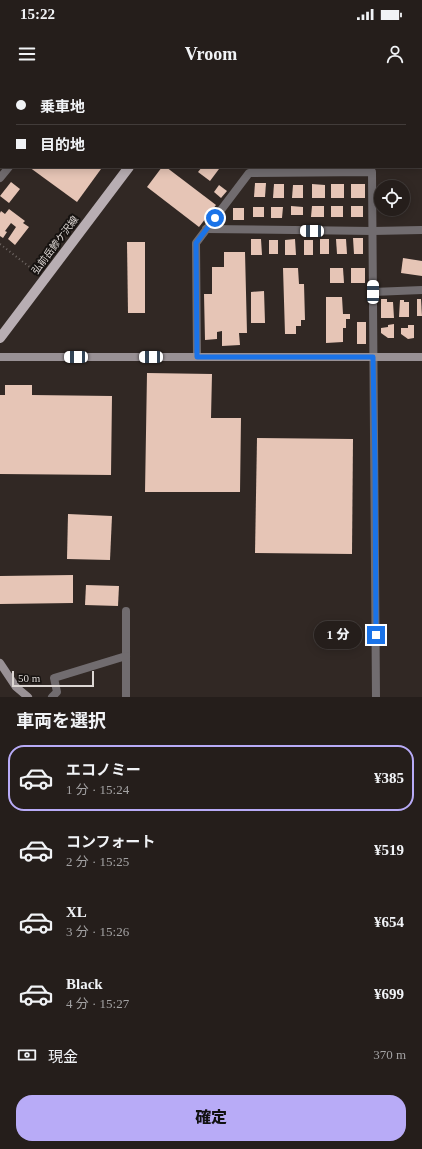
<!DOCTYPE html>
<html lang="ja">
<meta charset="utf-8">
<style>
:root{--surface:#251e1b;--page:#312b28;--text:#f1f3f6;--muted:#a3a2a3;--line:#423c3a;--accent:#b8abf7}
body{margin:0;font-family:"Times New Roman","Noto Sans JP",serif;background:var(--page);color:var(--text);height:100vh;display:flex;flex-direction:column;font-size:15px;white-space:nowrap}
*{box-sizing:border-box;margin:0}
p{font-size:13px;color:var(--muted)}
.icon{flex:none;width:22px;height:22px;fill:none;stroke:currentColor;stroke-width:2;stroke-linecap:round;stroke-linejoin:round}
.map{position:relative;height:617px;overflow:hidden}
.side{display:flex;flex-direction:column;background:var(--surface);flex:1}
.side>*{flex:none}
.hud{position:absolute;left:0px;top:0px;width:422px;height:88px;box-shadow:0 2px 10px #0003,0 0 0 1px var(--line);display:grid;align-content:center;height:88px;padding:0 16px;background:var(--surface)}
.tools{position:absolute;left:374px;top:100px;display:grid;gap:8px}
.tools a{display:grid;place-items:center;width:36px;height:36px;border-radius:50%;background:var(--surface);box-shadow:0 2px 10px #0003,0 0 0 1px var(--line);font-size:20px}
.scale{position:absolute;left:12px;bottom:10px;width:82px;box-sizing:border-box;padding-left:4px;border:2px solid #ddd7d4;border-top:0;font-size:11px;line-height:14px;white-space:nowrap;color:#ddd7d4;-webkit-text-stroke:3px #161210;paint-order:stroke}
.end{position:absolute;width:18px;height:18px;margin:-9px;border:5px solid #1a73e8;background:#fff;box-shadow:0 0 0 2px #fff}
.from{border-radius:50%}
.bubble{position:absolute;height:28px;border-radius:14px;background:var(--surface);box-shadow:0 2px 10px #0003,0 0 0 1px var(--line);font-size:13px;font-weight:800;line-height:28px;text-align:center}
.car{position:absolute;width:12px;height:24px;margin:-12px -6px;border-radius:5px;box-shadow:0 0 3px 1px #0007;background:linear-gradient(#fff 24%,#345 0 40%,#fff 0 76%,#345 0 86%,#fff 0)}
.hud b{display:flex;align-items:center;gap:14px;height:38px;font-size:15px}
.hud b+b{border-top:1px solid var(--line)}
.hud i{width:10px;height:10px;background:var(--text)}
ul{padding:0;list-style:none}
li{display:flex;align-items:center;gap:12px;height:66px;margin:0 8px 6px;padding:0 8px;border:2px solid transparent;border-radius:16px}
li div{flex:1}
li b{display:block;font-size:15px}
li em{font-style:normal;font-weight:800}
li.current{border-color:var(--accent)}
li>.icon{width:36px;height:36px;stroke-width:1.5}
h2{padding:0 16px;font-size:18px;line-height:48px}
.pay{display:flex;align-items:center;gap:10px;height:44px;padding:0 16px;font-size:15px}
.pay p{margin-inline-start:auto}
.cta{display:flex;gap:8px;margin-top:auto;padding:8px 16px}
.cta a{flex:1;height:46px;border-radius:16px;background:var(--accent);color:#111;font-size:16px;font-weight:800;line-height:46px;text-align:center}
.status{display:flex;justify-content:space-between;align-items:center;height:28px;padding:0 20px;background:var(--surface);direction:ltr}
.status svg{height:11px;fill:currentColor}
header{display:flex;justify-content:space-between;align-items:center;height:52px;padding:0 16px;background:var(--surface);font-size:18px;font-weight:800}
.map>svg:first-child{display:block}
.building{fill:#e6c5b6}
.lines{fill:none;stroke-linecap:round;stroke-linejoin:round}
.path{stroke:#726a67;stroke-width:2;stroke-dasharray:1 3;stroke-linecap:butt}
.street{stroke:#716c6f;stroke-width:8}
.secondary{stroke:#999195;stroke-width:8}
.primary{stroke:#b8aeb3;stroke-width:10}
.route{stroke:#1a73e8;stroke-width:5}
.labels{text-anchor:middle;dominant-baseline:central;stroke-width:4;stroke-linejoin:round;paint-order:stroke}
.street-label{font-size:10px;fill:#ddd7d4;stroke:#161210}
</style>
<div class="status"><b>15:22</b><svg viewBox="0 0 49 12"><path d="M0 12V9h3v3zM5 12V6h3v6zM10 12V3h3v9zM15 12V0h3v12zM26 1h20v11H26zM47 4h2v5h-2z"/></svg></div>
<header><svg class="icon" aria-label="menu" viewBox="0 0 24 24"><path d="M4 6h16M4 12h16M4 18h16"/></svg>Vroom<svg class="icon" aria-label="person" viewBox="0 0 24 24"><circle cx="12" cy="8" r="4"/><path d="M4 21q1-7 8-7t8 7"/></svg></header>
<div class="map">
<svg width="422" height="617" viewBox="0 0 422 617">
<rect width="100%" height="100%" fill="#312824"/>
<g class="building">
<polygon points="29,87 98,87 101,89 77,122"/>
<polygon points="162,87 166,87 216,125 199,147 147,107"/>
<polygon points="202,87 216,87 219,89 210,101 198,92"/>
<polygon points="11,102 20,109 9,123 0,116"/>
<polygon points="255,103 266,103 265,117 254,117"/>
<polygon points="274,104 284,104 284,118 273,118"/>
<polygon points="312,104 325,105 325,118 312,118"/>
<rect x="331" y="104" width="13" height="14"/>
<rect x="351" y="104" width="14" height="14"/>
<polygon points="219,105 227,111 221,118 214,112"/>
<polygon points="293,105 303,105 303,118 292,118"/>
<polygon points="291,126 303,127 303,135 291,135"/>
<polygon points="312,126 324,126 324,137 311,137"/>
<rect x="331" y="126" width="12" height="11"/>
<rect x="351" y="126" width="12" height="11"/>
<rect x="253" y="127" width="11" height="10"/>
<polygon points="271,127 283,127 282,138 271,138"/>
<rect x="233" y="128" width="11" height="12"/>
<polygon points="9,129 25,141 23,143 29,147 15,165 8,159 16,147 11,143 5,151 7,152 3,158 0,156 0,133 1,131 5,134"/>
<polygon points="353,158 363,158 363,174 354,174"/>
<polygon points="251,159 261,159 262,175 251,175"/>
<polygon points="295,159 296,175 285,175 285,160"/>
<rect x="320" y="159" width="9" height="15"/>
<polygon points="336,159 346,159 347,174 337,174"/>
<rect x="269" y="160" width="9" height="14"/>
<rect x="304" y="160" width="9" height="15"/>
<polygon points="127,162 145,162 145,233 128,233"/>
<polygon points="224,172 245,172 247,253 239,253 240,265 222,266 222,251 217,252 217,259 205,260 204,214 212,214 212,187 224,187"/>
<polygon points="403,178 422,181 422,196 401,193"/>
<polygon points="283,188 298,188 299,204 304,204 305,240 301,240 301,246 296,246 296,254 285,254"/>
<polygon points="330,188 343,188 344,203 330,203"/>
<rect x="351" y="188" width="14" height="15"/>
<polygon points="264,211 265,243 251,243 251,212"/>
<polygon points="326,217 342,217 343,234 350,234 350,239 346,239 346,248 343,248 343,262 326,263"/>
<polygon points="381,219 387,219 387,222 393,222 394,238 381,238"/>
<polygon points="417,219 421,219 422,236 417,236"/>
<polygon points="400,220 404,220 404,222 409,222 409,237 399,237"/>
<rect x="357" y="242" width="9" height="22"/>
<polygon points="394,244 394,258 388,258 381,253 381,248 388,247 388,245"/>
<polygon points="408,245 414,245 414,258 408,259 401,254 401,248 408,248"/>
<polygon points="147,293 212,294 211,338 241,338 240,412 145,412"/>
<polygon points="5,305 32,305 32,315 112,316 111,395 0,394 0,315 5,315"/>
<polygon points="257,358 353,359 352,474 255,473"/>
<polygon points="68,434 112,436 110,480 67,479"/>
<polygon points="73,495 73,523 0,524 0,496"/>
<polygon points="86,505 119,506 118,526 85,525"/>
</g>
<g class="lines">
<g class="path">
<polyline points="7,1 7,0"/>
<polyline points="0,10 1,9"/>
<polyline points="0,164 36,192"/>
</g>
<g class="street">
<polyline points="18,0 19,1"/>
<polyline points="321,1 322,0"/>
<polyline points="0,98 9,87"/>
<polyline points="206,149 373,151 422,150"/>
<polyline points="373,212 422,210"/>
<polyline points="197,277 196,163 249,93 372,92 376,617"/>
<polyline points="126,531 126,617"/>
<polyline points="52,617 57,612 54,598 126,576"/>
</g>
<g class="secondary">
<polyline points="421,14 422,14"/>
<polyline points="0,277 422,277"/>
<polyline points="0,583 16,607 28,617"/>
</g>
<g class="primary">
<polyline points="168,0 170,1"/>
<polyline points="194,1 195,0"/>
<polyline points="0,258 129,87"/>
</g>
</g>
<g class="lines">
<polyline class="route" points="215,138 196,163 197,277 373,277 375,386 376,555"/>
</g>
<g class="labels">
<g class="street-label">
<text transform="translate(55 165) rotate(-53)">弘前岳鰺ケ沢線</text>
</g>
</g>
</svg>
<div class="tools">
<a><svg class="icon" aria-label="locate" viewBox="0 0 24 24"><circle cx="12" cy="12" r="6"/><path d="M12 2v4M12 18v4M2 12h4M18 12h4"/></svg></a>
</div>
<div class="scale">50 m</div>
<i class="end from" style="left:215px;top:138px"></i>
<i class="end" style="left:376px;top:555px"></i>
<div class="bubble" style="left:314px;top:541px;width:48px">1 分</div>
<i class="car" style="left:312px;top:151px;rotate:271deg"></i>
<i class="car" style="left:373px;top:212px;rotate:0deg"></i>
<i class="car" style="left:76px;top:277px;rotate:270deg"></i>
<i class="car" style="left:151px;top:277px;rotate:270deg"></i>
<div class="hud">
<b><i class="from"></i>乗車地</b>
<b><i></i>目的地</b>
</div>
</div>
<section class="side">
<h2>車両を選択</h2>
<ul>
<li class="current"><svg class="icon" aria-label="car" viewBox="0 0 24 24"><path d="M5 17H2v-5l4-1 3-4h7l3 4 3 1v5h-3M9 17h6M6 11h13"/><circle cx="7" cy="17" r="2"/><circle cx="17" cy="17" r="2"/></svg><div><b>エコノミー</b><p>1 分 · 15:24</p></div><em>¥385</em></li>
<li><svg class="icon" aria-label="car" viewBox="0 0 24 24"><path d="M5 17H2v-5l4-1 3-4h7l3 4 3 1v5h-3M9 17h6M6 11h13"/><circle cx="7" cy="17" r="2"/><circle cx="17" cy="17" r="2"/></svg><div><b>コンフォート</b><p>2 分 · 15:25</p></div><em>¥519</em></li>
<li><svg class="icon" aria-label="car" viewBox="0 0 24 24"><path d="M5 17H2v-5l4-1 3-4h7l3 4 3 1v5h-3M9 17h6M6 11h13"/><circle cx="7" cy="17" r="2"/><circle cx="17" cy="17" r="2"/></svg><div><b>XL</b><p>3 分 · 15:26</p></div><em>¥654</em></li>
<li><svg class="icon" aria-label="car" viewBox="0 0 24 24"><path d="M5 17H2v-5l4-1 3-4h7l3 4 3 1v5h-3M9 17h6M6 11h13"/><circle cx="7" cy="17" r="2"/><circle cx="17" cy="17" r="2"/></svg><div><b>Black</b><p>4 分 · 15:27</p></div><em>¥699</em></li>
</ul>
<div class="pay"><svg class="icon" aria-label="cash" viewBox="0 0 24 24"><path d="M3 7h18v10H3z"/><circle cx="12" cy="12" r="2"/></svg>現金<p>370 m</p></div>
<div class="cta"><a>確定</a></div>
</section>
